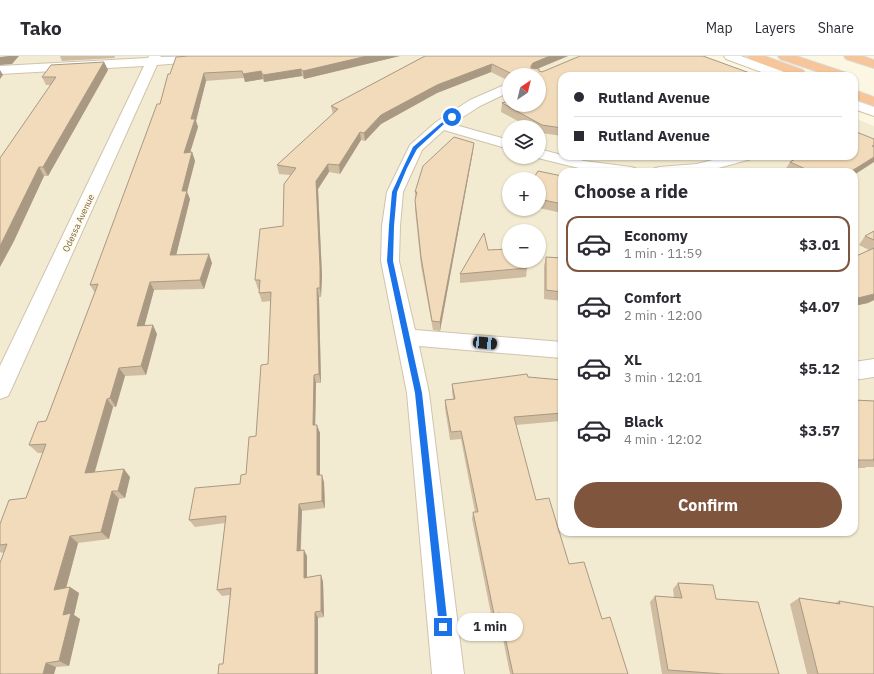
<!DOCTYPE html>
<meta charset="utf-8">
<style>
:root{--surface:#fff;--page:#f7f7f7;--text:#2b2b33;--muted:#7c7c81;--line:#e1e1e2;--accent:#7f563d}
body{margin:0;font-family:"IBM Plex Sans",sans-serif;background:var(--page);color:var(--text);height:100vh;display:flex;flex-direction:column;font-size:15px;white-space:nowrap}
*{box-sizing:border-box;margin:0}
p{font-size:13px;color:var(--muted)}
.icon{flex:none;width:22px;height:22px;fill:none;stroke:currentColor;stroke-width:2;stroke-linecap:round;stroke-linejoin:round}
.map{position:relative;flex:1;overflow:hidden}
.sheet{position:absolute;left:558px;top:112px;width:300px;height:368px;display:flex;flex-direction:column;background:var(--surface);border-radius:12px;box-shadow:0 1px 3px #0004}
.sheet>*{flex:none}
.guide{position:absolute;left:558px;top:16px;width:300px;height:88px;border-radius:12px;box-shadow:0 1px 3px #0004;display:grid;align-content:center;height:88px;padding:0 16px;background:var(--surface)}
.needle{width:26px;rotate:35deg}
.controls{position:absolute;left:502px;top:12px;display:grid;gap:8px}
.controls a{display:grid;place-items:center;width:44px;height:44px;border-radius:50%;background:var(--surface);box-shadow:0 1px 3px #0004;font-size:20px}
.end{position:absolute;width:18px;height:18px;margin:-9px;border:5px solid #1a73e8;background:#fff;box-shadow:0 0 0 2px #fff}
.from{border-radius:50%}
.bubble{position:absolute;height:28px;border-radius:14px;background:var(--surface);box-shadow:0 1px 3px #0004;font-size:13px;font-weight:700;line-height:28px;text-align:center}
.car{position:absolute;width:12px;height:24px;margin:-12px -6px;border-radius:5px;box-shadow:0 0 3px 1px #0007;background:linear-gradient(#222 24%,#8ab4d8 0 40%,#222 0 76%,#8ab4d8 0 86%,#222 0)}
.guide b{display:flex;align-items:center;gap:14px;height:38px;font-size:15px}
.guide b+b{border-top:1px solid var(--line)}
.guide i{width:10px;height:10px;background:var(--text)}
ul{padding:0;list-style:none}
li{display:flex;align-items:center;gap:12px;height:56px;margin:0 8px 6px;padding:0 8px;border:2px solid transparent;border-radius:12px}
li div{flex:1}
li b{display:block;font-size:15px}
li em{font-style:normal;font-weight:700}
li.selected{border-color:var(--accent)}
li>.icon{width:36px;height:36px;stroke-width:1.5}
h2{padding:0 16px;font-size:18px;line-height:48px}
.button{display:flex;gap:8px;margin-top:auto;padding:8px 16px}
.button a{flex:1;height:46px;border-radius:24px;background:var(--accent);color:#fff;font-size:16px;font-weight:700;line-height:46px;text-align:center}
header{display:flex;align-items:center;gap:24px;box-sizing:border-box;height:56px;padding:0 20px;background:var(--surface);border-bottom:1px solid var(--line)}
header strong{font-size:19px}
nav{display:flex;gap:22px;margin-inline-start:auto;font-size:14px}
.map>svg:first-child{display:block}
.residential{fill:#f3ebd1;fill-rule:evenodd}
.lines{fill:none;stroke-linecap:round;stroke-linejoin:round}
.minor-casing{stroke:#cfc3ad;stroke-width:2}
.secondary-casing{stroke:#d0c2a7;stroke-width:2}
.motorway-casing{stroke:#ded9d3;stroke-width:2}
.minor{fill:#fff;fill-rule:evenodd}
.secondary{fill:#fff;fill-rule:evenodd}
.motorway{fill:#f6c59a;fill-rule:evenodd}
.wall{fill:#cfbca1}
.shaded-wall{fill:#a99983}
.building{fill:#f1dbbb;stroke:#a99983}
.route{fill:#1a73e8}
.labels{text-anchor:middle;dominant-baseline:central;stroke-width:4;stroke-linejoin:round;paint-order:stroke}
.far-street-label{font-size:9px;fill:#746149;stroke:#fffbe9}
</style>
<header>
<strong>Tako</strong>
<nav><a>Map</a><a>Layers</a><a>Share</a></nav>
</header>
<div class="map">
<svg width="874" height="618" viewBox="0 0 874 618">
<rect width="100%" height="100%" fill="#fcf7e3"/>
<path class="residential" d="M0,0h693l-131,20v80h292v-38l20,8v548h-874zM509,19h30v30h-30zM509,71h30v30h-30zM562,116h292v360h-292zM509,123h30v30h-30zM509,175h30v30h-30z"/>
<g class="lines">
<g class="minor-casing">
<g id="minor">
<polygon points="149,0 161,0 160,1 223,0 221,3 217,4 157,9 11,334 8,340 0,343 0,310 144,10 0,18 0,10 148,2"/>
<polygon points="509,27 509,36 480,50 452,68 509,84 509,93 444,74 422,94 403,136 400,170 399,205 415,274 562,286 562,302 419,290 429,337 464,618 432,618 407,337 381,205 382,170 387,136 410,89 436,66 470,44"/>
<polygon points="539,93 584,105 631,111 637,113 639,116 595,116 534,101 539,101"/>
<polygon points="728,100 754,100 751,103 704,116 651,116 653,113 659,111 697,108"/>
<polygon points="874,303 874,321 854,324 854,306"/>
</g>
</g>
<g class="secondary-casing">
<g id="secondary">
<polygon points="724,0 741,0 787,17 789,20 772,20 726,3"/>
<polygon points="854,44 874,51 874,60 854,53"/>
</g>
</g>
<g class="motorway-casing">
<g id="motorway">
<polygon points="747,0 764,0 803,14 805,17 802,20 795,20 749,3"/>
<polygon points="778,0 796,0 847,17 849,20 831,20 780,3"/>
<polygon points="844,0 862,0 874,4 874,12 846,3"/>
<polygon points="854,34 874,41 874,50 854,43"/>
</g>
</g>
<use href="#minor" class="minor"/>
<use href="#secondary" class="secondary"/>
<use href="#motorway" class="motorway"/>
</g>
<g class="wall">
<polygon points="60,0 115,0 114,2 62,5"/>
<polygon points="400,0 304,23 302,20 264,26 263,23 245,26 244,22 206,25 196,65 198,71 190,97 192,96 195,105 187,136 190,143 176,199 212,207 204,233 154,234 144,269 157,278 146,319 125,320 116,351 113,351 95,416 130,421 125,442 119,443 109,483 78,487 66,532 70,531 79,537 74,559 80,563 69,610 56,611 54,618 0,618 4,496 2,497 0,496 0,468 26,442 43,397 38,397 29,389 46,365 95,237 90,229 160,48 168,18"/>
<polygon points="425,0 568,0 537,13 539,15 562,20 562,80 541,77 539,76 539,71 529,71 501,56 502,47 539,49 539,19 509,19 509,25 491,16 437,37 381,68 365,85 361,84 340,118 329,116 318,133 322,220 321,241 319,241 321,327 316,327 315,369 320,377 320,419 324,426 325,452 302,455 301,494 307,500 307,521 321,519 323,526 324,561 318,562 223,608 230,539 222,540 217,534 225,467 195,471 189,464 240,428 246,418 256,380 268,308 271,245 262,246 259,237 259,233 258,233 255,224 283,170 290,119 279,118 277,109 333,58 331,50"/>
<polygon points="104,6 108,14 48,120 44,120 13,187 51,29 46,29 42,21"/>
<polygon points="473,95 440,275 433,274 421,210 415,153 415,136"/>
<polygon points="790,106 854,116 789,116 785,114"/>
<polygon points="562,120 562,157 539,152 539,123"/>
<polygon points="874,175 874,244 868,247 854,250 854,201 869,194 859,189 865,180"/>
<polygon points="546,201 562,202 562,245 544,243 544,210"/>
<polygon points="527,212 526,221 460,227 460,218"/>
<polygon points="528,321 562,324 562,374 561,365 516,369 536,444 569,508 602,563 628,618 510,618 499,563 492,563 472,463 473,456 475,456 461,383 450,384 445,352 445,344 453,343 452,336 452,328"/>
<polygon points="854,344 874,345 874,411 866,411 865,412 854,412"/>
<polygon points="678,527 716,543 779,618 662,618 650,546 655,540 674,542 673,533"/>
<polygon points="799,542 835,547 839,545 874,618 807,618 790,548"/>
</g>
<g class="shaded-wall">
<polygon points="8,0 19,0 12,8 0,9 0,1"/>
<polygon points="367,0 400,0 304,23 303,15"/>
<polygon points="550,0 568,0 532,15 530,18 531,10 533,7"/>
<polygon points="104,6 108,14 48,120 43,111"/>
<polygon points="492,8 491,16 437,37 381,68 365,85 364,77 381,59 437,29"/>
<polygon points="301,13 302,20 264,26 263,19"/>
<polygon points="0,14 3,19 0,23"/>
<polygon points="261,15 263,23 245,26 243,18"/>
<polygon points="204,17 206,25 196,65 198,71 187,106 184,97 191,63"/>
<polygon points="360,76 361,84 340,118 339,109"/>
<polygon points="474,87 473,95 440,275 440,266"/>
<polygon points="192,96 195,105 187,136 190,143 174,208 170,199 182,135"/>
<polygon points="874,101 874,106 854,119 854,116 850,116"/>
<polygon points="328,108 329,116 318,133 322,220 321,241 320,232 316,125"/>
<polygon points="39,111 44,120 13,187 0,211 0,190"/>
<polygon points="209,198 212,207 204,233 200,224"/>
<polygon points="150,226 154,234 142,279 137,270"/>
<polygon points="317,232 319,241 321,327 319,318"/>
<polygon points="874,238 874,244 868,247 854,250 854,243"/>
<polygon points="153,269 157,278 146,319 141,310"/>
<polygon points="119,312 125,320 116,351 110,342"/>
<polygon points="314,319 316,327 315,377 313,369"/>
<polygon points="107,343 113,351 92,425 85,417"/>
<polygon points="317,369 320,377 320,427 317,419"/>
<polygon points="124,413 130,421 125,442 118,435"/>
<polygon points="322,419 324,426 325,452 322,445"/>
<polygon points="112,435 119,443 109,483 101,476"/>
<polygon points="299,448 302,455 300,501 297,495"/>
<polygon points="70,480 78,487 64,540 54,534"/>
<polygon points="304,494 307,500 307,528 304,522"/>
<polygon points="321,519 323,526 324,561 321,555"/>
<polygon points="70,531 79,537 74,559 80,563 69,610 59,605 63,559"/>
<polygon points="315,556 318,562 318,618 315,618"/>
<polygon points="46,607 56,611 54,618 43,618"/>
</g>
<g class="building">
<polygon points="188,0 367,0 303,15 301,13 263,19 261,15 243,18 242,15 204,17 191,63 195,63 184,97 192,96 182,135 187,135 170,199 209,198 200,224 150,226 137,270 153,269 141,310 119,312 110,342 107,343 85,417 124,413 118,435 112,435 101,476 70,480 54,534 70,531 63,559 71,557 59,605 46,607 43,618 0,618 0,507 7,488 0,489 0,468 9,444 26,442 46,388 29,389 38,366 46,365 98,228 90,229 146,78 157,48 160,48 168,18 170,18 176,1"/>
<polygon points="425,0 550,0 533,7 531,10 531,12 539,13 539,15 542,16 580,0 703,0 758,20 562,20 562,72 542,69 502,47 509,45 509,49 539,49 539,32 540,32 539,31 539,19 514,19 492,8 437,29 381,59 364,77 360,76 339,109 328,108 316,125 320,211 320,232 317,232 319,318 314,319 313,369 317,369 317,419 322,419 322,445 299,448 297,495 304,494 304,522 321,519 321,555 315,556 315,618 218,618 219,608 223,608 231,532 217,534 226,460 189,464 195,432 240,428 241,419 246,418 249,381 256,380 261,309 268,308 271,236 259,237 260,224 255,224 260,173 283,170 284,128 296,112 277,109 338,53 331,50"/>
<polygon points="104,6 43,111 39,111 6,178 0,190 0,102 56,21 42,21 51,9"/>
<polygon points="854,75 874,83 874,89 872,90 874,91 874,101 850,116 812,116 790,106 800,100 854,100"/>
<polygon points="454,81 474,87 440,266 432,265 421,201 415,144 417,136 415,136 423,110"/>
<polygon points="538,115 562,120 562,148 539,143 539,123 533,123"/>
<polygon points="874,175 874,184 865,180"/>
<polygon points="484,177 488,194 509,193 509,205 524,205 527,212 460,218"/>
<polygon points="874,192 874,238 854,243 854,201"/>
<polygon points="546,201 562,202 562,236 546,234"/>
<polygon points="527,318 528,321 562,324 562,357 514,361 536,444 549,442 569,508 584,506 602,563 610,561 628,618 513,618 500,557 494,558 473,456 478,456 461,375 451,376 445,344 455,343 452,328"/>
<polygon points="854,344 874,345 874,403 873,403 874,404 854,404"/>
<polygon points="678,527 713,529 716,543 758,546 779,618 724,618 668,614 655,540 682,542"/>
<polygon points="799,542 840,548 839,545 874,551 874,618 818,618"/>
</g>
<polygon class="route" points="451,60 454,61 443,69 417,93 407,112 397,136 394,170 393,205 422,337 448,571 446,574 443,576 440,574 439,571 415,337 387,205 389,170 392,136 403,112 413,91 440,68"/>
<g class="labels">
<g class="far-street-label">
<text transform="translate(78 167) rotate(-65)">Odessa Avenue</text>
</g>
</g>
</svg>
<div class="controls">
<a><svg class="needle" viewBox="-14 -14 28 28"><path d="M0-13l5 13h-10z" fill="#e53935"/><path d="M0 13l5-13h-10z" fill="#7c7c81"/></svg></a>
<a><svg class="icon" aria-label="layers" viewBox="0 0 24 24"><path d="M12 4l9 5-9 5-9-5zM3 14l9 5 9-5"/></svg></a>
<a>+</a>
<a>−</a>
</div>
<i class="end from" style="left:452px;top:61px"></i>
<i class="end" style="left:443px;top:571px"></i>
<div class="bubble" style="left:457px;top:557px;width:66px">1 min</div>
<i class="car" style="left:485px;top:287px;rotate:95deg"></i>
<div class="guide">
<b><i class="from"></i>Rutland Avenue</b>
<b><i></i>Rutland Avenue</b>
</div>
<section class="sheet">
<h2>Choose a ride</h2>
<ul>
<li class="selected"><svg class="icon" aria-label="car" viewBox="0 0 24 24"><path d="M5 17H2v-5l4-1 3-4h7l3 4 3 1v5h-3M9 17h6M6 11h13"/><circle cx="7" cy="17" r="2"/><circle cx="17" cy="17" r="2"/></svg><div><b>Economy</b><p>1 min · 11:59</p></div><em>$3.01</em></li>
<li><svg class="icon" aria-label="car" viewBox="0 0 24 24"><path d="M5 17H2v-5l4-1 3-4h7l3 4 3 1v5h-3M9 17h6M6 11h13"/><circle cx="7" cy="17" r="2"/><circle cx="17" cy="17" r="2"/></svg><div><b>Comfort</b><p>2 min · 12:00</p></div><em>$4.07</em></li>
<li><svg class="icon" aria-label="car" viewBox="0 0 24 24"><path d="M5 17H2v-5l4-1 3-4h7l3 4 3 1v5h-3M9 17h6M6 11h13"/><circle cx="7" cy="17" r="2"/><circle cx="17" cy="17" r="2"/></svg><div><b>XL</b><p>3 min · 12:01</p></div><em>$5.12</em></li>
<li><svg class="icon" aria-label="car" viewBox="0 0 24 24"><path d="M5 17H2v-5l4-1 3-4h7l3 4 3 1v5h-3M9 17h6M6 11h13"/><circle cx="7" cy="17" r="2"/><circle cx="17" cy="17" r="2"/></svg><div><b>Black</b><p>4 min · 12:02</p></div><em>$3.57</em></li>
</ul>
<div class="button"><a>Confirm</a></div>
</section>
</div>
